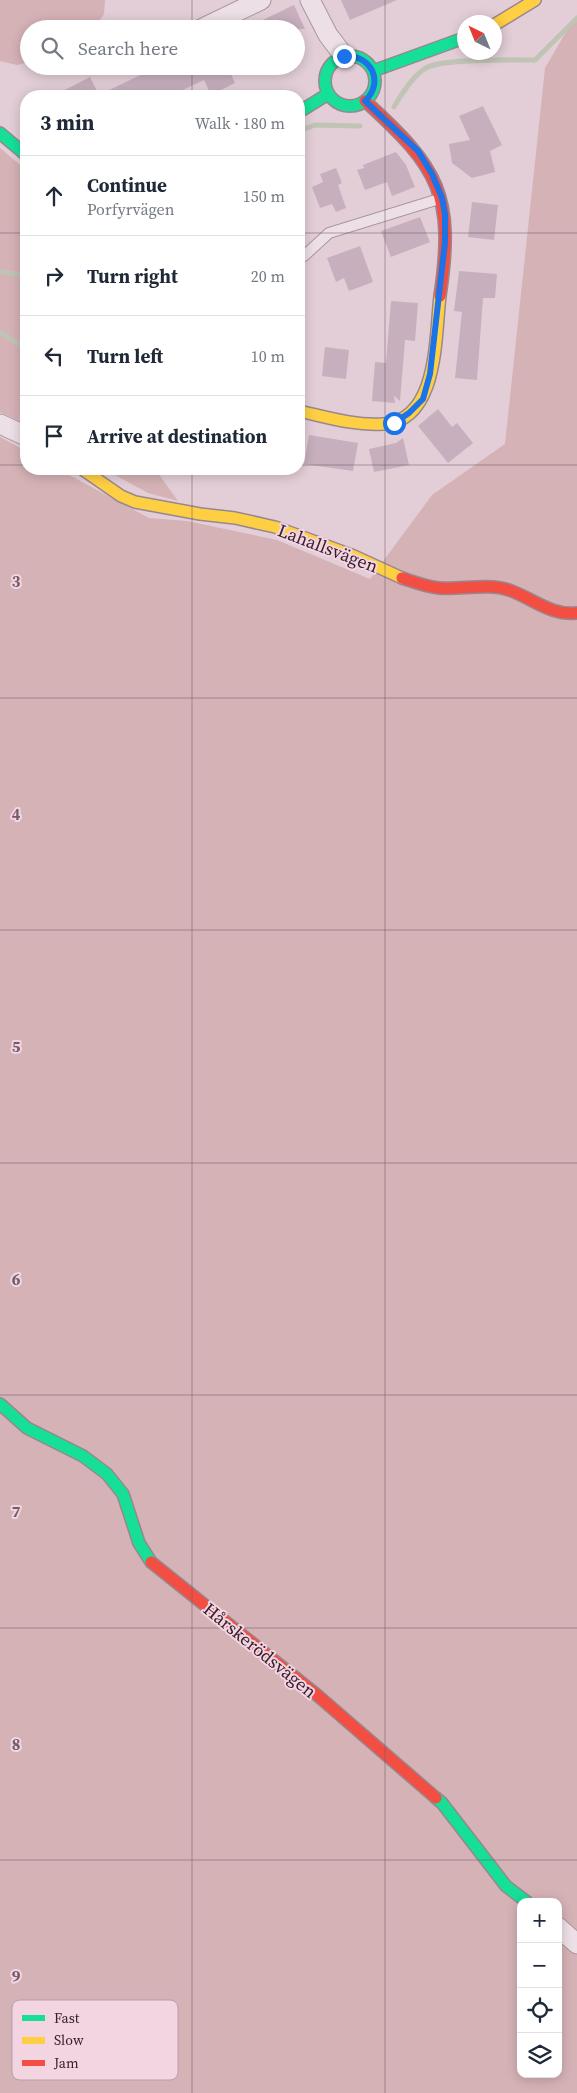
<!DOCTYPE html>
<html lang="en">
<head>
<meta charset="utf-8">
<style>
	:root { --surface:#fff; --page:#f2f2f3; --text:#1f2937; --muted:#747a83; --line:#e0e1e3 }
	body { margin:0; font-family:"Source Serif 4",serif; background:var(--page); color:var(--text) }
	.controls { position:absolute; right:15px; bottom:15px; display:grid; overflow:hidden; border-radius:10px; box-shadow:0 2px 12px #0003 }
	.controls button { width:45px; height:45px; display:grid; place-items:center; padding:0; border:0; border-bottom:1px solid var(--line); background:var(--surface); color:var(--text); font:25px sans-serif }
	.compass { position:absolute; left:457px; top:15px; width:45px; height:45px; border-radius:50%; background:var(--surface); box-shadow:0 2px 12px #0003; rotate:317deg }
	.stop { position:absolute; width:15px; height:15px; margin:-11px; border:4px solid #1a73e8; border-radius:50%; background:#fff }
	.stop.end { background:#1a73e8; border-color:#fff; box-shadow:0 1px 5px #0008 }
	.list { margin:0; padding:0; list-style:none }
	h2 { display:flex; justify-content:space-between; align-items:center; height:65px; margin:0; padding:0 20px; font-size:21px }
	h2 small { font-size:16px; font-weight:400; color:var(--muted) }
	.list li { display:grid; grid-template-columns:32px 1fr auto; gap:15px; align-items:center; box-sizing:border-box; height:80px; padding:0 20px; border-top:1px solid var(--line) }
	.list b { display:block; font-size:19px; white-space:nowrap }
	.list p { margin:0; font-size:16px; white-space:nowrap; color:var(--muted) }
	.list em { font-size:16px; font-style:normal; color:var(--muted) }
	.icon { flex:none; width:28px; height:28px; fill:none; stroke:currentColor; stroke-width:2; stroke-linecap:round; stroke-linejoin:round }
	.map { position:relative; flex:none; width:577px; height:2093px; overflow:hidden }
	.search { position:absolute; background:var(--surface); box-shadow:0 2px 12px #0003; left:20px; top:20px; width:285px; height:55px; display:flex; align-items:center; gap:12px; box-sizing:border-box; padding:0 18px; border-radius:28px; color:var(--muted); font-size:19px }
	.panel { position:absolute; background:var(--surface); box-shadow:0 2px 12px #0003; left:20px; top:90px; width:285px; height:385px; border-radius:20px }
	.map>svg:first-child { display:block }
	.green { fill:#d5b2b6; fill-rule:evenodd }
	.lines { fill:none; stroke-linecap:round; stroke-linejoin:round }
	.stream { stroke:#c0c4b5; stroke-width:5 }
	.building { fill:#c7afbd }
	.lane-casing { stroke:#a8979f; stroke-width:12 }
	.street-casing { stroke:#a8979f; stroke-width:21 }
	.fast-casing { stroke:#988790; stroke-width:14 }
	.slow-casing { stroke:#988790; stroke-width:14 }
	.jam-casing { stroke:#988790; stroke-width:14 }
	.lane { stroke:#ecdfe5; stroke-width:10 }
	.street { stroke:#ecdfe5; stroke-width:19 }
	.fast { stroke:#16e098; stroke-width:11 }
	.slow { stroke:#ffcf43; stroke-width:11 }
	.jam { stroke:#f24e42; stroke-width:11 }
	.route { stroke:#1a73e8; stroke-width:6 }
	.grid { fill:none; stroke:#735d69; stroke-width:1; stroke-opacity:0.55 }
	.labels { text-anchor:middle; dominant-baseline:central; stroke-width:4; stroke-linejoin:round; paint-order:stroke }
	.street-label { font-size:18px; fill:#37202e; stroke:#f3d5e1 }
	.key { fill:#f3d5e1; stroke:#bb9fab; stroke-width:1 }
	.key-label { font-size:14px; fill:#37202e }
	.grid-label { font-size:16px; text-anchor:middle; font-weight:bold; fill:#735d69; stroke:#f3d5e1; stroke-width:4; stroke-linejoin:round; paint-order:stroke }
</style>
</head>
<body>
<div class="map">
<svg width="577" height="2093" viewBox="0 0 577 2093">
	<rect width="100%" height="100%" fill="#e3ced7"/>
	<!-- green -->
	<path class="green" d="M0 0H105L104 14 94 29H29V62L17 65 0 61Z
		M577 17V2093H0V437L26 451V469H58L149 518 187 521 277 540 370 579 432 495 505 444 545 68 570 25ZM521 1902H558V2074H521Z
		M0 148 26 170V424L0 412Z
		M104 469H155L178 501 148 493Z"/>
	<g class="lines">
		<!-- stream -->
		<path class="stream" d="M394 107C401 95 413 75 426 68 443 58 513 60 535 60L577 18
			M299 131 315 125 360 126
			M2 272 20 275 26 272
			M0 332 15 342 26 345"/>
	</g>
	<!-- building -->
	<path class="building" d="M341 0H397L350 20Z
		M294 5 305 29H244Z
		M159 66H232L228 68 235 83 211 95 204 80 170 96H53L90 77 99 95Z
		M483 106 502 145 490 151 495 172 472 178 452 163 449 144 470 140 459 116Z
		M396 152 406 165 415 187 392 196 387 182 365 190 357 170 364 168 363 165Z
		M336 168 342 183 338 185 346 208 336 212 332 204 320 208 312 187 323 182 320 174Z
		M472 202 498 205 494 240 468 237Z
		M420 217 430 242 391 257 381 231Z
		M360 246 373 282 349 291 344 278 336 282 327 258Z
		M459 271 497 274 495 298H483L477 380 455 378 462 312 454 311Z
		M391 301 418 303 415 341 405 340 400 401 394 396 395 403 372 401 375 362 386 363Z
		M325 347 349 350 346 379 322 376Z
		M438 409 452 427 457 423 473 443 448 463 418 426Z
		M309 435 358 443 353 471 304 464Z
		M403 438 409 465 374 472 369 449 396 443Z"/>
	<g class="lines">
		<defs>
			<path id="lane" d="M304 256 329 233 439 199"/>
			<path id="street" d="M310 0 328 35 344 56
				M201 29 261 0
				M0 424 26 436
				M558 1927 577 1944"/>
			<path id="fast" d="M325 81a25 25 0 1 1 50 0a25 25 0 1 1-50 0Z
				M373 71 464 38
				M299 112 328 94
				M0 133 26 155
				M0 1404 27 1428 83 1456 107 1474 123 1494 139 1543 151 1562
				M436 1798 442 1803 506 1886 527 1902"/>
			<path id="slow" d="M494 25 535 0
				M299 411C326 417 355 426 383 424 439 421 435 336 440 296
				M82 469 121 496 135 502 200 514 235 518 275 527 354 556 402 578"/>
			<path id="jam" d="M365 101C439 168 455 195 440 296
				M402 578C414 582 427 587 439 588 461 590 487 583 509 590 532 598 551 616 577 613
				M151 1562 317 1695 436 1798"/>
		</defs>
		<!-- lane casing -->
		<use href="#lane" class="lane-casing"/>
		<!-- street casing -->
		<use href="#street" class="street-casing"/>
		<!-- fast casing -->
		<use href="#fast" class="fast-casing"/>
		<!-- slow casing -->
		<use href="#slow" class="slow-casing"/>
		<!-- jam casing -->
		<use href="#jam" class="jam-casing"/>
		<!-- lane -->
		<use href="#lane" class="lane"/>
		<!-- street -->
		<use href="#street" class="street"/>
		<!-- fast -->
		<use href="#fast" class="fast"/>
		<!-- slow -->
		<use href="#slow" class="slow"/>
		<!-- jam -->
		<use href="#jam" class="jam"/>
	</g>
	<g class="lines">
		<!-- route -->
		<path class="route" d="M344 56C371 54 385 82 365 101L418 151 432 174 442 198 445 214V242L430 374 423 399 409 413 394 423"/>
	</g>
	<!-- grid -->
	<path class="grid" d="M192 0V29M385 0V2093M192 66V96M0 233H26M299 233H577M0 465H26M299 465H577M192 469V2093M0 698H577M0 930H577M0 1163H577M0 1395H577M0 1628H577M0 1860H577"/>
	<g class="labels">
		<!-- street labels -->
		<g class="street-label">
			<text transform="translate(328 548) rotate(21)">Lahallsvägen</text>
			<text transform="translate(260 1650) rotate(39)">Hårskerödsvägen</text>
		</g>
	</g>
	<!-- legend -->
	<rect x="12" y="2000" width="166" height="80" rx="8" class="key"/>
	<rect x="22" y="2015" width="23" height="6" fill="#16e098"/>
	<rect x="22" y="2037" width="23" height="7" fill="#ffcf43"/>
	<rect x="22" y="2060" width="23" height="6" fill="#f24e42"/>
	<g class="key-label">
		<text x="54" y="2023">Fast</text>
		<text x="54" y="2045">Slow</text>
		<text x="54" y="2068">Jam</text>
	</g>
	<g class="grid-label">
		<text x="16" y="587">3</text>
		<text x="16" y="820">4</text>
		<text x="16" y="1052">5</text>
		<text x="16" y="1285">6</text>
		<text x="16" y="1517">7</text>
		<text x="16" y="1750">8</text>
		<text x="16" y="1982">9</text>
	</g>
</svg>
<div class="controls">
<button>+</button>
<button>−</button>
<button><svg class="icon" aria-label="locate" viewBox="0 0 24 24"><circle cx="12" cy="12" r="6"/><path d="M12 2v4M12 18v4M2 12h4M18 12h4"/></svg></button>
<button><svg class="icon" aria-label="layers" viewBox="0 0 24 24"><path d="M12 4l9 5-9 5-9-5zM3 14l9 5 9-5"/></svg></button>
</div>
<svg class="compass" viewBox="-18 -18 36 36"><path d="M0-13l5 13h-10z" fill="#e53935"/><path d="M0 13l5-13h-10z" fill="#747a83"/></svg>
<div class="stop" style="left:394px;top:423px"></div>
<div class="stop end" style="left:344px;top:56px"></div>
<div class="search"><svg class="icon" aria-label="search" viewBox="0 0 24 24"><circle cx="10" cy="10" r="6"/><path d="M15 15l6 6"/></svg>Search here</div>
<section class="panel">
<h2>3 min<small>Walk · 180 m</small></h2>
<ul class="list">
<li><svg class="icon" aria-label="ahead" viewBox="0 0 24 24"><path d="M12 20V5M6 11l6-6 6 6"/></svg><div><b>Continue</b><p>Porfyrvägen</p></div><em>150 m</em></li>
<li><svg class="icon" aria-label="right" viewBox="0 0 24 24"><path d="M7 20v-9h11M14 6l5 5-5 5"/></svg><div><b>Turn right</b></div><em>20 m</em></li>
<li><svg class="icon" aria-label="left" viewBox="0 0 24 24"><path d="M17 20v-9H6M10 6l-5 5 5 5"/></svg><div><b>Turn left</b></div><em>10 m</em></li>
<li><svg class="icon" aria-label="arrive" viewBox="0 0 24 24"><path d="M6 21V4h12l-3 4 3 4H6"/></svg><div><b>Arrive at destination</b></div></li>
</ul>
</section>
</div>
</body>
</html>
